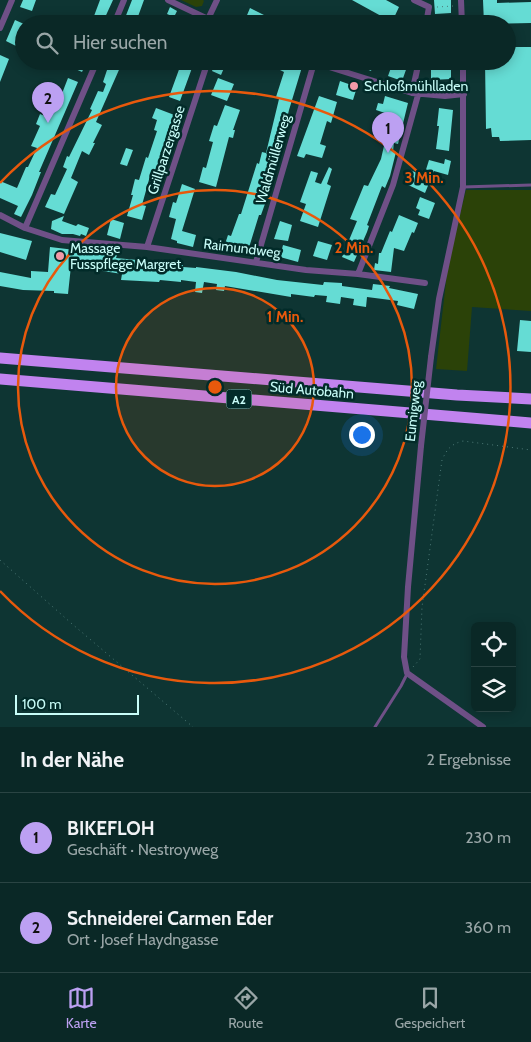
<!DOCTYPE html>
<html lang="de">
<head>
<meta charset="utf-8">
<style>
	:root { --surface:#0a2826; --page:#183432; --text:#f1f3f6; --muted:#99a6a7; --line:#2a4443; --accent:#bca0f2 }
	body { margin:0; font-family:Cabin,sans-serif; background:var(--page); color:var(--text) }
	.controls { position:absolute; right:15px; bottom:15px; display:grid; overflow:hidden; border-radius:8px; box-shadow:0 2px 12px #0003 }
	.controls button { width:45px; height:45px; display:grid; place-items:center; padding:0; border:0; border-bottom:1px solid var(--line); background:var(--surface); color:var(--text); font:25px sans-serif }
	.scale { position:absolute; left:15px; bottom:12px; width:124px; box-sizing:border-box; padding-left:5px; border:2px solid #c8fdf8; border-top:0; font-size:14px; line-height:18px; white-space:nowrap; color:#c8fdf8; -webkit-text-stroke:4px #022b29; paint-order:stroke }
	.you { position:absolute; left:361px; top:434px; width:18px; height:18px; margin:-12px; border:4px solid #fff; border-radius:50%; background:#1a73e8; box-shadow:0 0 0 8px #1a73e833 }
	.badge { display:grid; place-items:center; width:32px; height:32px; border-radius:50%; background:var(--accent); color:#111; font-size:16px; font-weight:700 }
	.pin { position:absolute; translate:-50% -41px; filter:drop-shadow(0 1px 2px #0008) }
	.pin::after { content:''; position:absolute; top:26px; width:18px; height:15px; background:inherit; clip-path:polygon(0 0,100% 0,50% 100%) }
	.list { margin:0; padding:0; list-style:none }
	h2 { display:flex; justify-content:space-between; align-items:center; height:65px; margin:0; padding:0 20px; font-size:21px }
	h2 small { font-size:16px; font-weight:400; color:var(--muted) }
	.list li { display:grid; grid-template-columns:32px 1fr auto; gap:15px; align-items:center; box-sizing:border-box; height:90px; padding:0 20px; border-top:1px solid var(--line) }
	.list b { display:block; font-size:19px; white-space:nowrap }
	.list p { margin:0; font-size:16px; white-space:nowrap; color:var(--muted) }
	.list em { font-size:16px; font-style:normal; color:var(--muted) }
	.icon { flex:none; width:28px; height:28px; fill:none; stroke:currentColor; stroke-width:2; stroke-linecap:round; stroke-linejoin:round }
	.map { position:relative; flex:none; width:531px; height:727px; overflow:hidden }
	.search { position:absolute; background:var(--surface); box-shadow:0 2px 12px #0003; left:15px; right:15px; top:15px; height:55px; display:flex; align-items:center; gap:12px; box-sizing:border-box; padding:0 18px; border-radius:28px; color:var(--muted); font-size:19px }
	.sheet { height:245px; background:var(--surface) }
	nav { display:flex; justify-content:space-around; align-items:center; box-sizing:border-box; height:70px; border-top:1px solid var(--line); background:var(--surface); font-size:14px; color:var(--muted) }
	nav a { display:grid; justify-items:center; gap:2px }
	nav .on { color:var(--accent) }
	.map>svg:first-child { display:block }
	.green { fill:#2b4208 }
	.building { fill:#65dcd4 }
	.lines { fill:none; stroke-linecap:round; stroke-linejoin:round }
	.path { stroke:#4d7976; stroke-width:1; stroke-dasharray:1 4; stroke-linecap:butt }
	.lane { stroke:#6f5087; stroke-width:3 }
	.street { stroke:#6f5087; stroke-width:6 }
	.highway { stroke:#c183ef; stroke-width:11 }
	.street-bridge { stroke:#6f5087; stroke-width:6 }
	.ring { fill:none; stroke:#e8590c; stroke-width:2.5 }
	.poi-dot { fill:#f39aa8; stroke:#022b29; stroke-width:2 }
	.labels { text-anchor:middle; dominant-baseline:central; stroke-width:5; stroke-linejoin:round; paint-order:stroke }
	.shield { fill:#022b29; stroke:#8dbeba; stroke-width:1 }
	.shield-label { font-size:12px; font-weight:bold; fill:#c8fdf8 }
	.poi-label { font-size:14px; fill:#c8fdf8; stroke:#022b29; text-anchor:start }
	.street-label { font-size:14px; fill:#c8fdf8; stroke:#022b29 }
	.centre { fill:#e8590c; stroke:#022b29; stroke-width:2.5 }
	.ring-label { font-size:15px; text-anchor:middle; font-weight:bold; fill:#e8590c; stroke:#022b29; stroke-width:5; stroke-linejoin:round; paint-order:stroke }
</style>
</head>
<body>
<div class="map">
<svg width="531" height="727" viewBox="0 0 531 727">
	<rect width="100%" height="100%" fill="#0e3533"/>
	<!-- green -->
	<path class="green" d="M181 0H203L204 1 202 6 196 7Z
		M466 190H531V311L472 307 467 371 436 369 448 264Z"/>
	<!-- building -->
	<path class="building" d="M23 0H36L32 11 20 7Z
		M100 0H113L102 24H91Z
		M132 0H144L136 22 125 18Z
		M352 0H386L399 7 392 22Z
		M434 0H451V13L435 14Z
		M483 0H497V3L531 2V23L484 24Z
		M170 7 177 11 174 17 167 14Z
		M250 8 266 16 281 24H254L245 20Z
		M15 20 24 24 16 46 6 41Z
		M507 47H531V140L500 141 499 137H492L491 128 486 129 485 61H507Z
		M0 55 9 59 0 82Z
		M74 61H87L82 72 71 67Z
		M110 61 122 63 96 122 102 125 93 143H95L89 155 82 151 71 178 78 182 64 214 45 207 51 194 55 195 67 169 63 167 67 156 69 157 92 110 90 109 98 91 103 92 106 84 103 82Z
		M216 61H227L221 75 212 71Z
		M282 61H289L302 67 289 110 277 160 274 168 271 167 261 199 266 201 261 215H259L247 254 224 247 228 235 231 236 239 214H241L257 163 259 164 262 152 266 153 279 99 276 97 284 72 278 69Z
		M347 61H374L371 71Z
		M431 61H451V79L431 80Z
		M393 62 407 67 402 81 388 76Z
		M181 64 192 68 180 101 169 97Z
		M68 78 78 82 39 172H41L32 195 21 217 14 214 18 206 0 198V181L17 188 26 167H28L37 148 31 146 40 126 36 124 40 114 50 118 54 108 56 109Z
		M218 78 234 84 227 101 211 95Z
		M340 81 357 87 353 100 336 95Z
		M319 96 337 102 331 123 327 121 320 144 326 146 322 158 306 154 304 158 297 156Z
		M385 96 408 103 398 144 394 143 393 151 396 152 390 176 385 188 382 186 367 225 369 226 367 232 354 262 342 257 357 221 350 219 364 185 368 186 381 159 391 115 376 110 378 103 383 104Z
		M225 105 240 110 233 130H235L233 138 229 137 216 187 199 182 203 167 206 168 213 142 209 141 214 125 217 126Z
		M156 108 177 116 160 161 161 162 156 178 150 176 142 205 146 206 142 220 127 216 133 195H131L135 179 139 180 146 157 148 158 157 131 154 130 157 120 152 118Z
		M439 108 453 110 449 151 436 149 439 126H437Z
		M126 148 133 150 127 166 120 164Z
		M445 159 451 161 448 175 434 171 425 193 404 183 410 170 424 176 429 160 444 164Z
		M329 167 332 169 327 184 331 186 318 227 300 221 306 204 300 202 311 171 318 173 315 182 321 184Z
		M182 184 195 189 182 231 196 235 193 247 177 243V241L171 239 176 219 169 217 173 202 176 203Z
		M420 197 435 203 429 219 418 215 420 210 416 208Z
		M399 215 418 223 414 233 412 232 404 251 394 248 391 272 374 270 375 263 378 264 379 253H381L390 231 392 232Z
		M64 216 62 221 76 226 78 224 89 228 86 236 81 234 80 236 73 234H62L51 229 52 221Z
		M111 219 124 223 120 239 107 235Z
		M280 221 292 225 288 241 274 239Z
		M0 233 32 241 26 260 0 252Z
		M318 241 332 245 327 260 313 256Z
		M283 245 301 250 298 262 280 257Z
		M50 247 117 255 116 258 148 261 149 260 161 261 183 264V267L196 268V267L236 272 277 280 323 285 324 282 342 283V286L372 290 373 284 390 286 389 288 418 294 414 309 397 305 398 301 367 297 366 307 353 305 354 299 341 297 340 304 326 302 327 296 315 295 314 297 291 294V297L225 286 224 291 216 290 217 284 204 282 202 293 195 292 196 282 181 280V282L160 280 159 282 121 280 122 274 71 266 68 294 54 293V291L23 290 0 286V272L31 278V271L48 272Z
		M520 320 531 321V352L517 351Z"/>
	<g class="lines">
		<!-- path -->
		<path class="path" d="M437 7 453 6
			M0 560 71 623 193 727
			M413 667 420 659 422 607 442 460C447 449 451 444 463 441L531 450"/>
		<!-- lane -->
		<path class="lane" d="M463 187 531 185
			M375 727 401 686 407 674"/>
		<!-- street -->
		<path class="street" d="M168 0 208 19 222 21 228 24
			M414 0 429 7 426 24
			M461 0 462 24
			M208 19 217 0
			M114 24 124 0
			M0 28 12 0
			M310 61 412 93 445 96 464 94
			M412 93 419 61
			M0 215 25 228 62 240 147 247 306 270 358 274 425 283
			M25 228 97 61
			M147 247 208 61
			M256 262 314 63
			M358 274 393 185 418 95
			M431 357 439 299 463 187V61
			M421 446 408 587 404 657 407 673 483 727"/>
		<!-- highway -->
		<path class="highway" d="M0 358 457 395 531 399
			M0 379 531 423"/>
		<!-- street-bridge -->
		<path class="street-bridge" d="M421 446 431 357"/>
	</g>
	<!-- distance rings -->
	<circle cx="215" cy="387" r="99" fill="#e8590c" fill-opacity=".12"/>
	<g class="ring">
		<circle cx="215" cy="387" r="99"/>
		<circle cx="215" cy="387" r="197"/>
		<path d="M0 183A296 296 0 1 1 0 591"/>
	</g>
	<!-- markers -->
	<g class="poi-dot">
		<circle cx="354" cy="86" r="5"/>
		<circle cx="60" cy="256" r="5"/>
	</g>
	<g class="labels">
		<!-- shield labels -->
		<rect class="shield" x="226.5" y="389.5" width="25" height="19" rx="4"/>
		<g class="shield-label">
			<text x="239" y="399">A2</text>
		</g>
		<!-- poi labels -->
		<g class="poi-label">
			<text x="364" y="86">Schloßmühlladen</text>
			<text x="70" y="248">Massage<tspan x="70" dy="16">Fusspflege Margret</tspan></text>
		</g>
		<!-- street labels -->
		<g class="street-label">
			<text transform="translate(166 150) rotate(-72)">Grillparzergasse</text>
			<text transform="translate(273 159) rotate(-74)">Waldmüllerweg</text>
			<text transform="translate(242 248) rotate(7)">Raimundweg</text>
			<text transform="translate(312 390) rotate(5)">Süd Autobahn</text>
			<text transform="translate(413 411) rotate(-84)">Eumigweg</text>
		</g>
	</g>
	<circle cx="215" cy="387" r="8" class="centre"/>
	<g class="ring-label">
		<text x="424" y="183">3 Min.</text>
		<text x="354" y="253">2 Min.</text>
		<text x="285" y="322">1 Min.</text>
	</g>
</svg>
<div class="controls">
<button><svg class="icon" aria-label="locate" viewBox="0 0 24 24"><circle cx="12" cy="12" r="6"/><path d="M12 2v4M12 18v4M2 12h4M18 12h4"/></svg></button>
<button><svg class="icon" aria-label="layers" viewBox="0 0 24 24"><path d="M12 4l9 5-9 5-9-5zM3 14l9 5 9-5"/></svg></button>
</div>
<div class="scale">100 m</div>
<div class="you"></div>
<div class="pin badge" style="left:388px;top:153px">1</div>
<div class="pin badge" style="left:48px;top:123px">2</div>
<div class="search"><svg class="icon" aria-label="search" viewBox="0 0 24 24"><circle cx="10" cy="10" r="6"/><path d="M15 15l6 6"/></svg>Hier suchen</div>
</div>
<section class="sheet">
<h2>In der Nähe<small>2 Ergebnisse</small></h2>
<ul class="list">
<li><span class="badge">1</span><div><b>BIKEFLOH</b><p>Geschäft · Nestroyweg</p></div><em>230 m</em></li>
<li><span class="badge">2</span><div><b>Schneiderei Carmen Eder</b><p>Ort · Josef Haydngasse</p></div><em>360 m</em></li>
</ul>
</section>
<nav>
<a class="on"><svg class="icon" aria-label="map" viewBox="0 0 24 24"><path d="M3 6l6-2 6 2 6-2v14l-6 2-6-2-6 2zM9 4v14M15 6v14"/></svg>Karte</a>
<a><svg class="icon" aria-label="directions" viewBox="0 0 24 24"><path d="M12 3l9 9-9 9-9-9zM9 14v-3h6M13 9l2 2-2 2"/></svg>Route</a>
<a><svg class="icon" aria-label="saved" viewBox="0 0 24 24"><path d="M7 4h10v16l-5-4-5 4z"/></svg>Gespeichert</a>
</nav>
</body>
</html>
